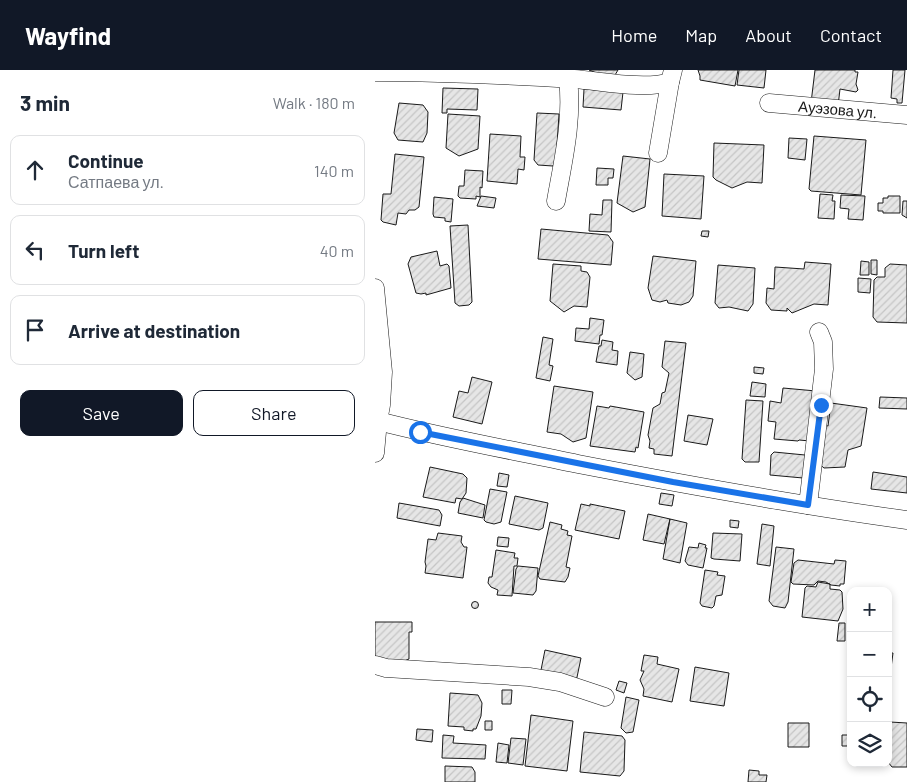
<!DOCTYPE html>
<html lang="en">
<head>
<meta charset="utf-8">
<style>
	:root { --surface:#fff; --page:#f6f6f7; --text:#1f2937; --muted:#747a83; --line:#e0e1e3; --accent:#111827 }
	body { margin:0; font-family:Barlow,sans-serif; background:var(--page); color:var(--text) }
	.controls { position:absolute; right:15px; bottom:15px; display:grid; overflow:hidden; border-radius:10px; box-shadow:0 2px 8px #0003 }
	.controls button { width:45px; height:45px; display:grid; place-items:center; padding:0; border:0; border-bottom:1px solid var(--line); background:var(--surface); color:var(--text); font:25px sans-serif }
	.stop { position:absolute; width:15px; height:15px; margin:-11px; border:4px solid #1a73e8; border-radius:50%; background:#fff }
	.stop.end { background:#1a73e8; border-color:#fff; box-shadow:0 1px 5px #0008 }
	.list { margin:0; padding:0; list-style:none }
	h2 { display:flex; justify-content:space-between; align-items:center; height:65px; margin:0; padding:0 20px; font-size:21px }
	h2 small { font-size:16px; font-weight:400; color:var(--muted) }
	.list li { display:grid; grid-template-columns:32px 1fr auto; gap:15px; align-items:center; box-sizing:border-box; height:70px; margin:0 10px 10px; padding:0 10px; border:1px solid var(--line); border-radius:10px }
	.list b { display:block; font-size:19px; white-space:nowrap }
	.list p { margin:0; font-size:16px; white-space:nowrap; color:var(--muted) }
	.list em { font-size:16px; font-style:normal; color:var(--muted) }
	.actions { display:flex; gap:10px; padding:15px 20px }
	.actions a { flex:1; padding:11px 0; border:1px solid var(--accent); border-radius:10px; text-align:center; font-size:18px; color:var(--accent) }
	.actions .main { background:var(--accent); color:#fff }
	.icon { flex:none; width:28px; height:28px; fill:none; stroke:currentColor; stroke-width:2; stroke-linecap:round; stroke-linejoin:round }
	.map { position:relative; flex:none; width:532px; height:712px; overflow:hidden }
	header { display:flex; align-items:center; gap:30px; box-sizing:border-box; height:70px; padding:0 25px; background:var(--accent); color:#fff }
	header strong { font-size:24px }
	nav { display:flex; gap:28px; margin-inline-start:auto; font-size:18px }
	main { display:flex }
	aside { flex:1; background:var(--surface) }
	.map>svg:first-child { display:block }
	.building { fill:url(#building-hatch); stroke:#1a1a1a }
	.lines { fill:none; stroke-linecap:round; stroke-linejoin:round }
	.minor-casing { stroke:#1a1a1a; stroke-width:19 }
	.minor { stroke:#fff; stroke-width:18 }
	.route { stroke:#1a73e8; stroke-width:6 }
	.labels { text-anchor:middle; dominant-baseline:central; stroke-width:4; stroke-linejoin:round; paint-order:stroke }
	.street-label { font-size:15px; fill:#1a1a1a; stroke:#fff }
</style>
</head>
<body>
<header>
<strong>Wayfind</strong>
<nav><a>Home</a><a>Map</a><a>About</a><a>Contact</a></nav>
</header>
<main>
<aside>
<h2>3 min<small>Walk · 180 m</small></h2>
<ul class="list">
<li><svg class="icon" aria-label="ahead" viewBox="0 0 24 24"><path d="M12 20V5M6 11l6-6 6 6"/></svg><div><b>Continue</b><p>Сатпаева ул.</p></div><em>140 m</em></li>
<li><svg class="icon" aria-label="left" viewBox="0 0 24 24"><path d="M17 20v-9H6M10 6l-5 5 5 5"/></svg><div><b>Turn left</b></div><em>40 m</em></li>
<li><svg class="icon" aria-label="arrive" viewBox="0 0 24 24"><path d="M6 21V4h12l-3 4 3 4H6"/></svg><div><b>Arrive at destination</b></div></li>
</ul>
<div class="actions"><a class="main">Save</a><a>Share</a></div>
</aside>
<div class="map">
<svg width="532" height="712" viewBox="0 0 532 712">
	<defs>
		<pattern id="building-hatch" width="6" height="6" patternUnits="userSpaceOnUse" patternTransform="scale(1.25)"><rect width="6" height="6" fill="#e6e6e6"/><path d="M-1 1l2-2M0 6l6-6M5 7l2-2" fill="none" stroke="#c5c5c5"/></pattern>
	</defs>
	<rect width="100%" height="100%" fill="#fff"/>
	<!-- building -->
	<path class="building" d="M214 0H243L240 5H226Z
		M323 0H363L360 16 325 10V6Z
		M364 0H391L389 18 362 15Z
		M440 0H480V2H483L481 14 483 20 481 22 465 19 463 36 436 33Z
		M518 0H530L527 33H522V29L516 28Z
		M68 18 103 19 102 40 72 39V43H67Z
		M209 19 248 22 246 40 208 37Z
		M24 33 48 35 53 42 52 63 48 72 23 70 19 63Z
		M162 43 184 44 181 90 178 96 163 95 159 90Z
		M73 44 105 46 103 79 84 86 71 78Z
		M115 64 146 66 145 87H150L149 100 143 99 142 114 112 111Z
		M439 66 491 70 486 125 436 121 434 119Z
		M414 68 432 69 430 90 413 88Z
		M339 73 389 75 387 113 372 112 357 118 341 110 338 107Z
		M20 84 49 87 44 137 40 140H34L31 144 23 143 21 155 8 152 6 150 8 124H16Z
		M248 86 275 89 270 137 258 142 242 133Z
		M222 98 239 99 238 108H233V115H221Z
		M90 100 108 101 107 118 105 117V127L101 126V129L85 128 83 126 84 116H89Z
		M289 104 329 106 326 149 287 146Z
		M445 124 458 125 457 131H460L459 149 443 148Z
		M466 125 490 126 488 150 473 149 474 139 465 138Z
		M106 126 121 128 119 138 102 136Z
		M513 126H525V143H508V141H503V133H508V128H513Z
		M59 127 78 129 76 152 70 151V148L59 147 58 144Z
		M228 130H237L236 162 214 161 215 144 227 145Z
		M528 131H532V148L527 145Z
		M93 155 97 232 94 235 84 236 80 233 75 156Z
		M166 159 233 165 238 172 236 195 163 189Z
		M327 161H334L333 167 326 166Z
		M62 181 65 196 72 194 74 196 76 218 51 225V223L46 224 41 223 33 194 36 187Z
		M278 186 321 191 318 226 314 232 306 235 293 233 292 230 285 232 277 230 273 218Z
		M496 190H502V205L496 204Z
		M486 191 494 192V205H485Z
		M430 192 456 194 453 235 439 234 417 243 412 238V241L396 240 391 233 392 218 399 219 400 197 429 199Z
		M178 194 206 196V201L212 202 215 207 212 237 199 236 189 242 175 231Z
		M515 194 532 195V253L502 252 498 247 499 210 502 207H510V198Z
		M343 195 380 198 378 234 373 241 354 237 344 238 340 233Z
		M483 208 496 209 495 223 483 222Z
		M215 248 229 250 227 265H225L224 274 200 271 201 258 214 259Z
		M168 267 178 269 174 295 178 296 175 311 161 308Z
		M227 270 238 272 237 280 243 281 242 295 221 292 224 276H226Z
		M290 271 311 273 297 386 279 384V379L274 378 275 371 273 365 278 338 285 334 287 323 290 322 294 303 287 297Z
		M255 282 269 284 267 307 260 310 252 303Z
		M379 297 389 298 388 304 379 303Z
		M97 307 117 312 107 354 78 347 84 321 93 323Z
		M377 312 391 314 390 327 375 326Z
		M179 316 218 322 211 368 198 372 186 364 172 362Z
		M408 318 441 321 435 371 424 370 423 371 399 369 401 352 393 351 395 331 406 333Z
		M505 327 532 328V339L504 338Z
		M371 330 388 331 384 392H370L367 389Z
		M456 333 492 338 486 376 473 380 470 397 449 398 442 392 447 355 453 356Z
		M222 336 234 338 235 336 269 342 263 378 261 377 260 382 215 376Z
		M313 345 338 349 332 375 309 371Z
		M399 382 430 385 428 408 395 405 396 385Z
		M55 397 88 404 92 408 91 423 87 429 81 428 80 433 48 427Z
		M498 402 532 407V423L496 419Z
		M124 403 134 405 132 417 122 416Z
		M115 419 132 422 126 452 119 454 111 452 109 450Z
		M286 423 299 425 297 436 284 434Z
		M140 426 173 433 168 458 164 460 134 454Z
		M88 428 110 435 108 448 83 443 85 432Z
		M24 433 64 440 67 445 65 456 22 448Z
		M206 434 215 436V434L250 441 244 469 200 460Z
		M273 444 295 449 289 474 268 470Z
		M295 449 312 453 305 493 288 489Z
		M355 450 364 451 363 458 355 457Z
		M175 452 187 455 186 459 193 461 192 465 197 466 191 497 195 498 193 507 190 512 165 509 163 506Z
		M387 454 399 456 395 496 382 494Z
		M63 463 87 466 86 472 89 477H92L88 508 50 503 51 496 50 492 53 469 61 470Z
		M338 463 367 464 365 491 339 489 336 488Z
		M123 467 134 468 133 477 122 476Z
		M324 473 331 475 330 478H332L328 498 313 495 310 491 314 477 323 478Z
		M401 477 419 479 413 532 410 538 398 536 394 531Z
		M121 480 140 483 139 488H143L142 496H139L137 526 122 525 123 520 116 517 113 513 114 507H117Z
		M423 490 459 494 460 490 471 491 469 514H465V516L456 515 451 512 443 511 439 515 418 514 416 512 419 493Z
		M143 496 163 498 161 521 158 525 138 523 141 499Z
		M330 500 343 502 342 505 350 506 347 525 341 526 339 536 337 538 327 536 325 533Z
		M443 512 455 514V519L465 520 467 522 468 539 463 551 427 547 430 518 432 516 441 517Z
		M96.5 535a3.5 3.5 0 1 1 7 0a3.5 3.5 0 1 1-7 0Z
		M0 552H37V562H34V589L17 596 0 588Z
		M464 553H470V571H462Z
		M170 580 206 588 201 612 165 605Z
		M513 583H518L514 613H513Z
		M269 585 283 587 282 594 304 599 297 632 268 626 269 619 265 610 269 601H266Z
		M320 597 354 603 349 636 315 631Z
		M244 611 252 613 249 623 241 620Z
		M127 620H137L136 634H127Z
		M75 623 103 625 107 633 106 646 101 659H98V661L89 660V657L73 656Z
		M251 627 264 630 258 662 251 663 246 658Z
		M156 645 198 651 192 701 150 696Z
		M110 651H117V660H110Z
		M515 652 532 653V697H517L513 692Z
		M413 653H434V677H413Z
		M475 654 476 676H467V665H475Z
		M42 659 58 660 57 672 41 670Z
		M209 662 247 666 250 670 249 701 245 706 205 702Z
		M68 665 79 666 78 673 111 675 110 689 67 688Z
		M136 668 151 669 148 695 133 693Z
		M123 673 134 675 132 693 121 692Z
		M70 696 97 697 100 702V712H70Z
		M374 700 384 701V705H392L391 712H373Z"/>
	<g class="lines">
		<defs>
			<g id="minor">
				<path d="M0 2C67 2 133 5 199 9 227 11 269 20 295 12"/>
				<path id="s1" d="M394 33 532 45"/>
				<path d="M283 83 295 12 298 0"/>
				<path d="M181 131C188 91 198 50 193 9"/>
				<path d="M0 218 8 302 6 335 3 351 0 383"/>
				<path d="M3 351C69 368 136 380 203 394 312 415 422 435 532 450"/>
				<path d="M433 435 449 299 448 272 444 262"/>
				<path d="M0 595 11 598 154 607 185 612 230 627"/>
			</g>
		</defs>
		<!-- minor casing -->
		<use href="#minor" class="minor-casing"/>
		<!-- minor -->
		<use href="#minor" class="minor"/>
	</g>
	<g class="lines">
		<!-- route -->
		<path class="route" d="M45 362 298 412 433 435 446 335"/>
	</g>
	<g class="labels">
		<!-- street labels -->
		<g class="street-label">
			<text stroke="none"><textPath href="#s1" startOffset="69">Ауэзова ул.</textPath></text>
		</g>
	</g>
</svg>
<div class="controls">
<button>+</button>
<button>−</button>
<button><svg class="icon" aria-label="locate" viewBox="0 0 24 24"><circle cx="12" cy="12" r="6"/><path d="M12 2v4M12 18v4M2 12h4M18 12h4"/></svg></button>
<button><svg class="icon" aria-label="layers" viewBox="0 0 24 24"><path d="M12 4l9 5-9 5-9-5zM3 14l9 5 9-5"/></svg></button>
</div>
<div class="stop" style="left:45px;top:362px"></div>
<div class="stop end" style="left:446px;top:335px"></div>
</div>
</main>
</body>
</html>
